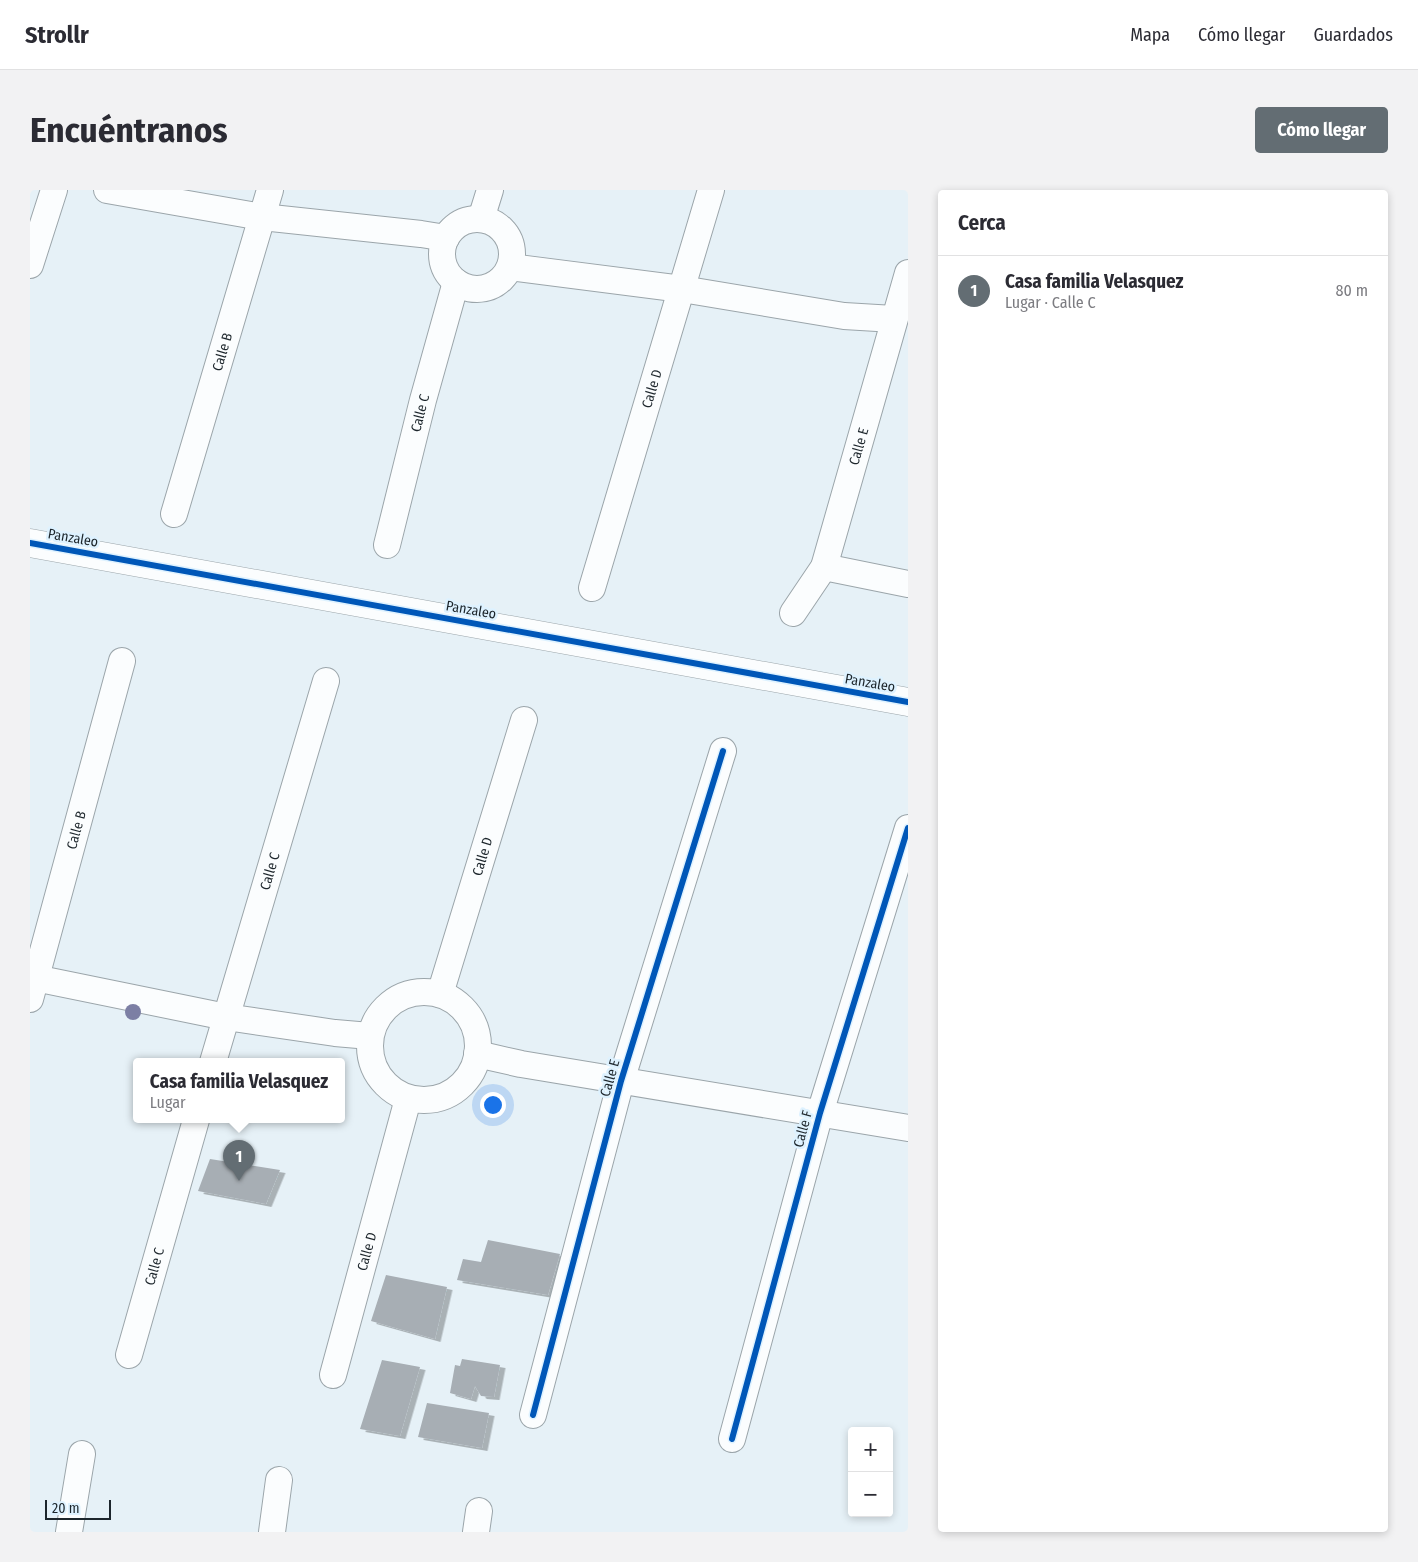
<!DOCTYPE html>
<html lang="es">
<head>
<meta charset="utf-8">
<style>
	:root { --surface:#fff; --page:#f2f2f3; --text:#2b2b33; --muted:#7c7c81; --line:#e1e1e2; --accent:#636d73 }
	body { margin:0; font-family:"Fira Sans Condensed",sans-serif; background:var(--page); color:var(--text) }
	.controls { position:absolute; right:15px; bottom:15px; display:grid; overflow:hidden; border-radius:5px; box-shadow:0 2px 8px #0003 }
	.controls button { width:45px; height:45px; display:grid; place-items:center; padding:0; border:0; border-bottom:1px solid var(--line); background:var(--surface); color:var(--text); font:25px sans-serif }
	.scale { position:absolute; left:15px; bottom:12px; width:66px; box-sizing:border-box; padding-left:5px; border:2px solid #1d262c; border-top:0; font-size:14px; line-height:18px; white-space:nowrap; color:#1d262c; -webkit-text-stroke:4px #def2ff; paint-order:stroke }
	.you { position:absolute; left:462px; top:914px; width:18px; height:18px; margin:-12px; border:4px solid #fff; border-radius:50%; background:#1a73e8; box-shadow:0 0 0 8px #1a73e833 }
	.badge { display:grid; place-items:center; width:32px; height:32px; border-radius:50%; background:var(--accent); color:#fff; font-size:16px; font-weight:700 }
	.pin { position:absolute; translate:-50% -41px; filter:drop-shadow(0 1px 2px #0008) }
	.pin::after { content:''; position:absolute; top:26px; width:18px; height:15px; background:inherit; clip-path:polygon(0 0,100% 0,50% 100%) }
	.popup { position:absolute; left:103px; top:868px; width:212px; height:65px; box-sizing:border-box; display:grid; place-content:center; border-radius:5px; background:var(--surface); filter:drop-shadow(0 1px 4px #0005); font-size:16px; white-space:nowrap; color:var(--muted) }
	.popup b { font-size:19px; color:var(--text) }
	.popup::after { content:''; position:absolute; left:50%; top:100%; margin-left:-10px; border:10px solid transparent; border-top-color:var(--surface) }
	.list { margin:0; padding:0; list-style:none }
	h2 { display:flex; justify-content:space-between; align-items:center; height:65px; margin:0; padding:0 20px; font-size:21px }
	h2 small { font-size:16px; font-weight:400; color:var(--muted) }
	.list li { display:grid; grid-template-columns:32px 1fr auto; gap:15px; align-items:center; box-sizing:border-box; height:70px; padding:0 20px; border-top:1px solid var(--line) }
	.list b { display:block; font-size:19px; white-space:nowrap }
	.list p { margin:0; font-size:16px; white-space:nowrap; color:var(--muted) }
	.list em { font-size:16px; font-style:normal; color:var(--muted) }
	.map { position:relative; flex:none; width:878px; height:1342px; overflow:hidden; border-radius:5px }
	header { display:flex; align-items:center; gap:30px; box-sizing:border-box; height:70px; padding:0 25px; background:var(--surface); border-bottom:1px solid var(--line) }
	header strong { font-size:24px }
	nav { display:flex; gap:28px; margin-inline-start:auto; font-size:18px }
	.intro { display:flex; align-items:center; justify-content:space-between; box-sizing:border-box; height:120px; padding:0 30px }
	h1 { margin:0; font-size:35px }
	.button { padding:12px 22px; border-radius:5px; background:var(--accent); color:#fff; font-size:18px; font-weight:700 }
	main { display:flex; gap:30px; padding:0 30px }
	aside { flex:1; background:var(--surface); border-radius:5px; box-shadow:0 2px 8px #0003 }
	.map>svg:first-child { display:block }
	.building { fill:#a7aeb4; filter:url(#shadow) }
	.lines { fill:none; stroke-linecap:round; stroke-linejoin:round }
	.street-casing { stroke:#9ba5aa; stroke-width:28 }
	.secondary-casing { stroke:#9ba5aa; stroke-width:29 }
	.street { stroke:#fbfdfe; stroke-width:26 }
	.secondary { stroke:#fbfdfe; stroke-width:28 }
	.cycleway-casing { stroke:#def2ff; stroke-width:9 }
	.cycleway { stroke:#0057b8; stroke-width:6 }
	.tree { fill:#7c7fa4 }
	.labels { text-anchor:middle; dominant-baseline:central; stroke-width:5; stroke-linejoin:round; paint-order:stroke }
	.street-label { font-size:14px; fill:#1d262c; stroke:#def2ff }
</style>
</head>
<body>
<header>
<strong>Strollr</strong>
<nav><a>Mapa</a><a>Cómo llegar</a><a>Guardados</a></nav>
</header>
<div class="intro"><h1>Encuéntranos</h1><a class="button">Cómo llegar</a></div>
<main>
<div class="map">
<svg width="878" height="1342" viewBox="0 0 878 1342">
	<defs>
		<filter id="shadow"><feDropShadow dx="5.5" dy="3" stdDeviation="0" flood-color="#0004"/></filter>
	</defs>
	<rect width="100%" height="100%" fill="#e6f1f7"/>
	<!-- building -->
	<path class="building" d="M180 969 250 980 236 1014 168 1001Z
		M458 1050 530 1064 518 1105 427 1090 433 1069 451 1072Z
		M356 1085 417 1097 405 1149 341 1131Z
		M432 1169 470 1175 464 1207 451 1206 445 1196 441 1209 420 1203 425 1175 430 1176Z
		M352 1170 390 1177 370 1246 330 1239Z
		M397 1213 459 1223 452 1258 388 1247Z"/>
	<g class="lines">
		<defs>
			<g id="street">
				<path d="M77 0 232 27 391 44 416 48"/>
				<path d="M451 29 460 0"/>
				<circle cx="447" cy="64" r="35"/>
				<path d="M0 75 24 0"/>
				<path d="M480 77 652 99 814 126 864 129"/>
				<path id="s1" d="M144 324 240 0"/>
				<path id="s2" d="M357 355 393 210 426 92"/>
				<path d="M794 377 878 394"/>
				<path id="s3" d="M562 398 681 0"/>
				<path id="s4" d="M763 423 794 377 878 83"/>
				<path d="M0 787 196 827 305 843 340 846"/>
				<circle cx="394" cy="856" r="54"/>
				<path id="s5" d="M410 804 494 530"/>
				<path id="s6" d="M0 809 92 471"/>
				<path d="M447 864 491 874 878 938"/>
				<path id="s7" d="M183 872 296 491"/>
				<path id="s8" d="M99 1165 166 930"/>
				<path id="s9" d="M303 1185 378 909"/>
				<path d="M503 1225 591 891 693 561"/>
				<path d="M702 1249 790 923 878 638"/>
				<path d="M39 1342 52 1264"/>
				<path d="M242 1342 249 1290"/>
				<path d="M446 1342 449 1321"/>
			</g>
			<path id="secondary" d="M0 353 878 512"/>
		</defs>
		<!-- street casing -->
		<use href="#street" class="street-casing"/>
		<!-- secondary casing -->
		<use href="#secondary" class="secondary-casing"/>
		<!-- street -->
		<use href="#street" class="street"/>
		<!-- secondary -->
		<use href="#secondary" class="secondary"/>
		<defs>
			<path id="cycleway" d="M0 353 878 512
				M503 1225 591 891 693 561
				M702 1249 790 923 878 638"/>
		</defs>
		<!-- cycleway casing -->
		<use href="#cycleway" class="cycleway-casing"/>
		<!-- cycleway -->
		<use href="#cycleway" class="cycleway"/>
	</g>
	<!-- trees -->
	<circle class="tree" cx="103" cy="822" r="8"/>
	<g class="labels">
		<!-- street labels -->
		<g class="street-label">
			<text stroke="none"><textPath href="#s1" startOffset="169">Calle B</textPath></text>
			<text stroke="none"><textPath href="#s3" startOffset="208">Calle D</textPath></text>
			<text stroke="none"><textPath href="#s2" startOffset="136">Calle C</textPath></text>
			<text stroke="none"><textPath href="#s4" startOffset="181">Calle E</textPath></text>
			<text transform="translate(43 348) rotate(10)">Panzaleo</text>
			<text transform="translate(441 420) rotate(10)">Panzaleo</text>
			<text transform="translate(840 493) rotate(10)">Panzaleo</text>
			<text stroke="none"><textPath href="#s6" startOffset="175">Calle B</textPath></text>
			<text stroke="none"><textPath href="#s5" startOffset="144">Calle D</textPath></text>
			<text stroke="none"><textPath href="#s7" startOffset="199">Calle C</textPath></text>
			<text transform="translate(580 888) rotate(-74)">Calle E</text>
			<text transform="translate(773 939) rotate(-75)">Calle F</text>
			<text stroke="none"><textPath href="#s9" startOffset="128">Calle D</textPath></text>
			<text stroke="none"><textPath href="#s8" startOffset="92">Calle C</textPath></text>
		</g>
	</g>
</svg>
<div class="controls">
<button>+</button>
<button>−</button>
</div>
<div class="scale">20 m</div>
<div class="you"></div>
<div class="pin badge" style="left:209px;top:991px">1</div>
<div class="popup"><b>Casa familia Velasquez</b>Lugar</div>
</div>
<aside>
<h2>Cerca<small></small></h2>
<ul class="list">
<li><span class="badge">1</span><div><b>Casa familia Velasquez</b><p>Lugar · Calle C</p></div><em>80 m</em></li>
</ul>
</aside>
</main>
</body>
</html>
